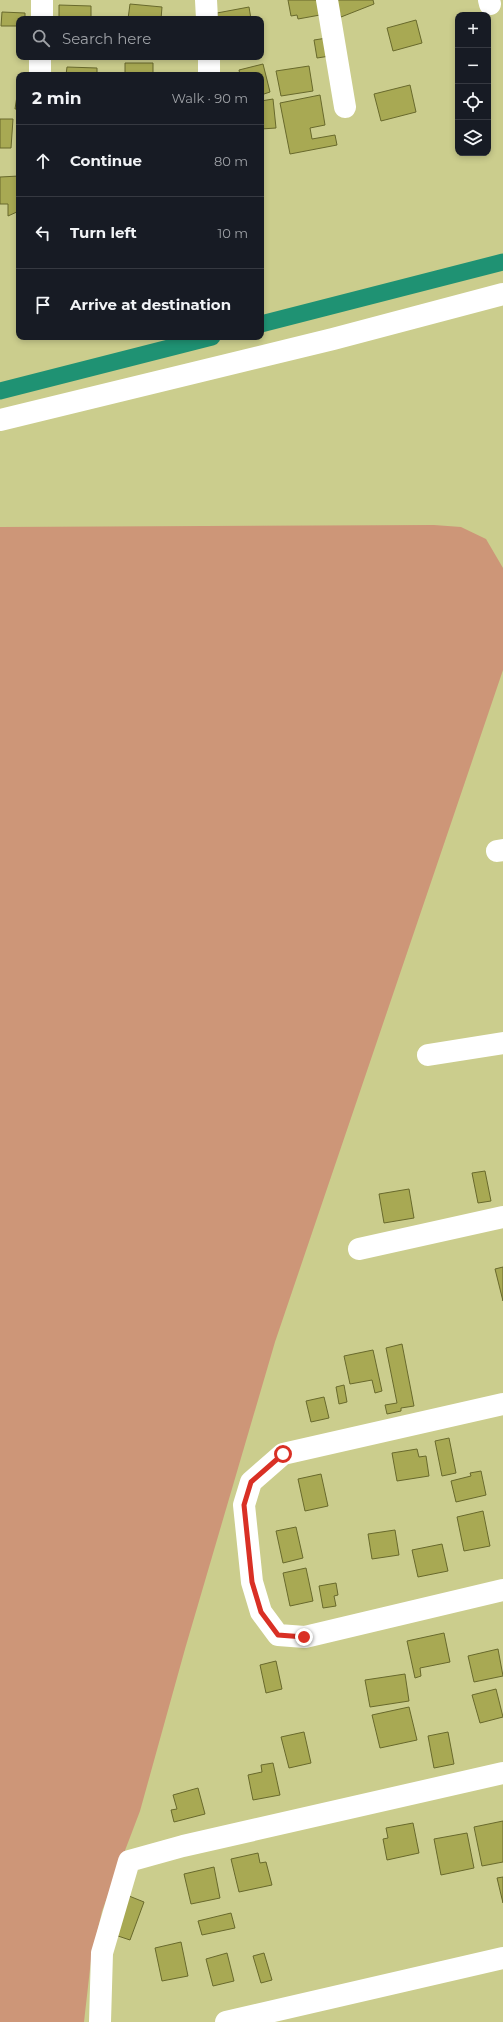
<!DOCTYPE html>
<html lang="en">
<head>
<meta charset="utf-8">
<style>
	:root { --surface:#171b24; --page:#242831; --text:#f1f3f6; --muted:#9ea1a6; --line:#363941 }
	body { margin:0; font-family:Montserrat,sans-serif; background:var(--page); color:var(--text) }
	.controls { position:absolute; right:12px; top:12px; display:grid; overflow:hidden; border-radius:8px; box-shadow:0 2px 6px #0003 }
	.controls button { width:36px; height:36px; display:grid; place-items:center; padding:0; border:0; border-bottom:1px solid var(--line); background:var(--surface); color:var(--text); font:20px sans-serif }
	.stop { position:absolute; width:12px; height:12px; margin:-9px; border:3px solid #d93025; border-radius:50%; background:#fff }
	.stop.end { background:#d93025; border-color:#fff; box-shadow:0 1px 4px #0008 }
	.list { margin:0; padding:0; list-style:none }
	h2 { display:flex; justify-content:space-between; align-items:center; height:52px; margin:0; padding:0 16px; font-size:17px }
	h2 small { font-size:13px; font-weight:400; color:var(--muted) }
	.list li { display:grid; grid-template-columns:26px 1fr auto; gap:12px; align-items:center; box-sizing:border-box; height:72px; padding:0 16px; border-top:1px solid var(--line) }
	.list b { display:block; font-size:15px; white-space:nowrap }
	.list em { font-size:13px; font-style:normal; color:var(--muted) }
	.icon { flex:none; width:22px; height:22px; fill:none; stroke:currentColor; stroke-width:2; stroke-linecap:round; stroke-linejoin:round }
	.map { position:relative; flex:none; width:503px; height:2022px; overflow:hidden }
	.search { position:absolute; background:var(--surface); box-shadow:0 2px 6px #0003; left:16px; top:16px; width:248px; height:44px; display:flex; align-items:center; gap:10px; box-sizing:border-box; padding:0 14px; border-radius:8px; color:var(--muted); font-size:15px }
	.panel { position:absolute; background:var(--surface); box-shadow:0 2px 6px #0003; left:16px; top:72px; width:248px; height:268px; border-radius:8px }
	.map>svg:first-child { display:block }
	.green { fill:#cd9678 }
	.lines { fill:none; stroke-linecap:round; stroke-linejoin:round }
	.canal { stroke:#1f9273; stroke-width:17 }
	.building { fill:#a8a953; stroke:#68692c }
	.minor { stroke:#fff; stroke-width:22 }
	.route { stroke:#d93025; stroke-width:5 }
</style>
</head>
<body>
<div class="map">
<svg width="503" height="2022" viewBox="0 0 503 2022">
	<rect width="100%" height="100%" fill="#cbcd8d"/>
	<!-- green -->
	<path class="green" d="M434 525 461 527 486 539 503 568V670L275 1342 185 1649 140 1811 102 1911 91 1960 84 2022H0V527Z"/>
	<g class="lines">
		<!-- canal -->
		<path class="canal" d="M261 324 503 262
			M0 391 212 337"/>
	</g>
	<!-- building -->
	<path class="building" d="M288 0H317L320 15 298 19 297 15 291 16Z
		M334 0H373L374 4 341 17Z
		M130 4 162 7 161 19H128Z
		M59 5 91 6V19H59Z
		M249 7 251 19H218L217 13Z
		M2 12 25 13V19H19V26H1Z
		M416 20 422 43 393 51 387 28Z
		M327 38 330 56 317 58 314 40Z
		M125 63H153V75H125Z
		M263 64 270 92 261 95V75H240L239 70Z
		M309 66 313 91 281 96 276 71Z
		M67 67 97 68V75H66Z
		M410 85 416 112 381 121 374 94Z
		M320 95 325 125 310 128 312 139 335 135 337 145 290 154 280 103Z
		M17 96H19V109H15Z
		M273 99 276 128 261 129V101Z
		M0 119H13L11 148H0Z
		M19 176V211L8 216V204H0V177Z
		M485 1171 491 1201 478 1203 472 1173Z
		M409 1189 414 1218 384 1223 379 1194Z
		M503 1267V1301L495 1269Z
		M402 1344 414 1406 401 1408V1411L387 1414 385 1405 397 1403 386 1348Z
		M373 1350 382 1391 375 1393 372 1380 350 1384 344 1356Z
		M344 1385 347 1402 339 1404 336 1387Z
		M324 1397 329 1418 311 1422 306 1401Z
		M449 1438 456 1473 442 1476 435 1441Z
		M417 1449 419 1457 426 1456 429 1476 397 1481 392 1453Z
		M481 1471 486 1495 456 1502 451 1481 471 1476 470 1473Z
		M321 1474 328 1506 305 1511 298 1479Z
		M483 1511 490 1546 464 1551 457 1517Z
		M296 1527 303 1558 283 1563 276 1531Z
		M395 1530 399 1555 372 1559 368 1534Z
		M442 1544 448 1571 418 1577 412 1550Z
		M306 1568 313 1601 290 1606 283 1573Z
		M336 1583 338 1595 334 1596 336 1606 323 1608 319 1586Z
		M444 1633 450 1662 420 1668 421 1676 415 1678 407 1641Z
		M498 1649 503 1676 474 1682 468 1656Z
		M276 1661 282 1689 266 1693 260 1665Z
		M405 1674 409 1701 370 1707 365 1680Z
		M496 1689 503 1717 480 1723 472 1695Z
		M409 1707 417 1740 380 1748 372 1715Z
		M304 1732 311 1763 289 1768 281 1737Z
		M448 1732 454 1764 434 1768 428 1736Z
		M273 1763 280 1795 253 1800 248 1775 262 1772 261 1765Z
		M198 1788 205 1814 174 1822 171 1810 177 1809 173 1795Z
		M503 1821V1862L482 1866 474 1827Z
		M413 1823 419 1853 387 1860 383 1839 388 1838 386 1828Z
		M467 1833 474 1868 441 1875 434 1839Z
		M258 1853 260 1863 266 1862 272 1885 239 1892 231 1859Z
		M214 1867 220 1898 191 1904 184 1874Z
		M503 1877V1903L497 1878Z
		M129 1896 144 1902 130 1940 115 1935Z
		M231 1913 235 1928 202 1935 198 1921Z
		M181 1942 188 1976 162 1981 155 1948Z
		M227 1953 234 1981 213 1986 206 1959Z
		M264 1953 272 1980 261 1983 253 1956Z"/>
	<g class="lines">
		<!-- minor -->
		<path class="minor" d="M206 0 207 19
			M327 0 345 107
			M489 0 490 4
			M42 19V0
			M40 75V57
			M209 75V57
			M0 420 333 339 503 294
			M497 851 503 850
			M428 1055 503 1043
			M359 1249 503 1217
			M503 1404 283 1454 251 1482 244 1505 252 1582 261 1612 278 1635 305 1637 503 1590
			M100 2022 102 1953 129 1861 183 1846 503 1773
			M226 2022 503 1958"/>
	</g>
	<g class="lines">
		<!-- route -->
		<path class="route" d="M283 1454 251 1482 244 1505 252 1582 261 1612 278 1635 304 1637"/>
	</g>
</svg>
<div class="controls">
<button>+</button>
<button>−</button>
<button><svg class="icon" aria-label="locate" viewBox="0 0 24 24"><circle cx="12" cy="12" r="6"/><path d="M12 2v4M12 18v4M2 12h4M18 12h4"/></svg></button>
<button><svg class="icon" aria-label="layers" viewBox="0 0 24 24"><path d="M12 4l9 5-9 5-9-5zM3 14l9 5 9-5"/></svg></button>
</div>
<div class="stop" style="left:283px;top:1454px"></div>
<div class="stop end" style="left:304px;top:1637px"></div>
<div class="search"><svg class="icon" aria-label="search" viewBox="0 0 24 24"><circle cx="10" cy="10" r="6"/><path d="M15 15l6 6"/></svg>Search here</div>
<section class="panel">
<h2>2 min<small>Walk · 90 m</small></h2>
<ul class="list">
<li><svg class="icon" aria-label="ahead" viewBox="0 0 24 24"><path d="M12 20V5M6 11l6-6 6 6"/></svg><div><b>Continue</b></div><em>80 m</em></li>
<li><svg class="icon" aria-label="left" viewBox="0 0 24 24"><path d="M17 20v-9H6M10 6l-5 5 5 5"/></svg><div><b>Turn left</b></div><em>10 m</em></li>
<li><svg class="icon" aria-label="arrive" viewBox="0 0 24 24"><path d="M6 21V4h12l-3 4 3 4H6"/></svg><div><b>Arrive at destination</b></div></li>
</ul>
</section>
</div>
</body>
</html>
